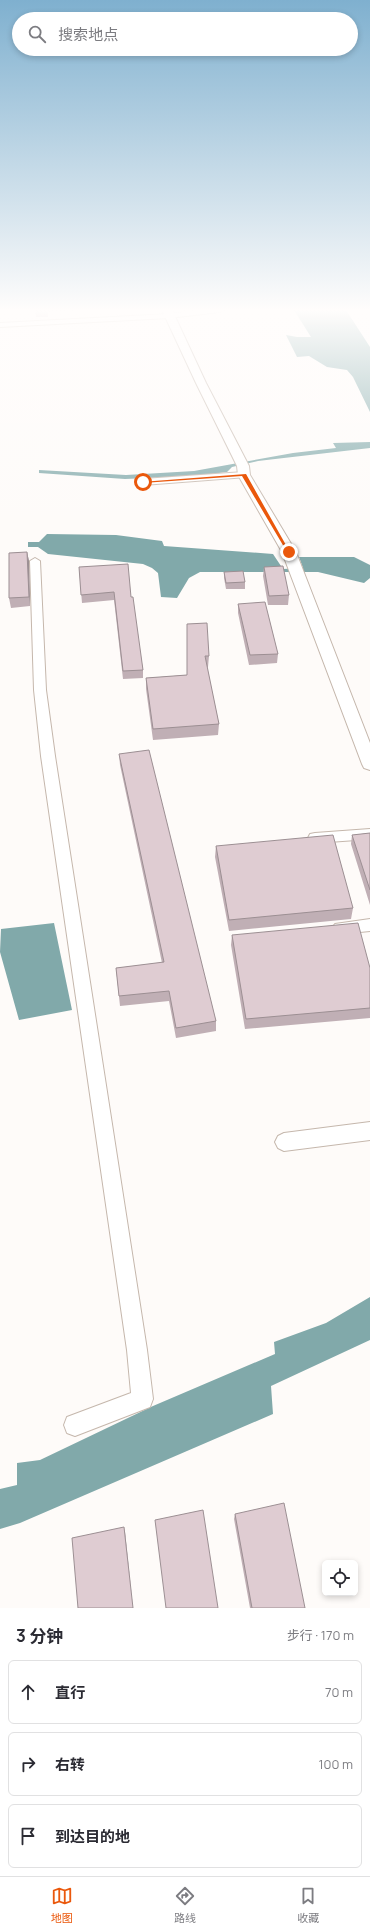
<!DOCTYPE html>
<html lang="zh">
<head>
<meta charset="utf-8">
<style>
	:root { --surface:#fff; --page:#f7f7f7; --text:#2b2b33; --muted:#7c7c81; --line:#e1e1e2; --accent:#ea580c }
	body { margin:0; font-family:Manrope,"Noto Sans SC",sans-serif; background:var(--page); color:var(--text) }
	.controls { position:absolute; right:12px; bottom:12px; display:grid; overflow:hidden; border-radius:6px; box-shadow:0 2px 6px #0003 }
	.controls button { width:36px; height:36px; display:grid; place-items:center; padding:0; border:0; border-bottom:1px solid var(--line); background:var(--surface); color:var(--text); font:20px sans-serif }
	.stop { position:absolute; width:12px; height:12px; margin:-9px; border:3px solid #ea580c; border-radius:50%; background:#fff }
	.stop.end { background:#ea580c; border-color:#fff; box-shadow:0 1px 4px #0008 }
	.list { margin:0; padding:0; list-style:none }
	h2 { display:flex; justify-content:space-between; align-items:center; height:52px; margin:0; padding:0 16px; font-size:17px }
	h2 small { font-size:13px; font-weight:400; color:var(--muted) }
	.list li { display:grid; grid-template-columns:26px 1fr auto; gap:12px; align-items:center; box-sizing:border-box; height:64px; margin:0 8px 8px; padding:0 8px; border:1px solid var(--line); border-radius:6px }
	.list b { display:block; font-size:15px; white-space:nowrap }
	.list em { font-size:13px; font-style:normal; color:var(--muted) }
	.icon { flex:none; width:22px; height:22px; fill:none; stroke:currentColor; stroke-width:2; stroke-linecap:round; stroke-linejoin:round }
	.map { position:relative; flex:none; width:370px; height:1608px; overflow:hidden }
	.search { position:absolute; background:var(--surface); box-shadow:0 2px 6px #0003; left:12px; right:12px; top:12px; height:44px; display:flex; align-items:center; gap:10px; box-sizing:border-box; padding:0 14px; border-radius:22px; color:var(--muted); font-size:15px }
	.sheet { height:268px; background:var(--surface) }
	nav { display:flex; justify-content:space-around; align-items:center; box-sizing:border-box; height:56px; border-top:1px solid var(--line); background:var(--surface); font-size:11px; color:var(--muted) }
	nav a { display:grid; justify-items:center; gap:2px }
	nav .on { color:var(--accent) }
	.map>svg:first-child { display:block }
	.water { fill:#81a9aa }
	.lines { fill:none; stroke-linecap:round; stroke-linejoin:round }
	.minor-casing { stroke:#c5b7ac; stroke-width:2 }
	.major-casing { stroke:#c5b7ac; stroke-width:2 }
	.minor { fill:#fff; fill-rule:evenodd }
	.major { fill:#fff; fill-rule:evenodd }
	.wall { fill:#c0afb5 }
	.shaded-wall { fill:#9c8f93 }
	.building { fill:#dfccd2; stroke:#9c8f93 }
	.route { fill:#ea580c }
</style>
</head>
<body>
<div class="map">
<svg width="370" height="1608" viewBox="0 0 370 1608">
	<rect width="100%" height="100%" fill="#fefbf9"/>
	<!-- water -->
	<path class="water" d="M294 310H346L370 347V412L353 377 347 370 327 367 309 356 297 357 286 335 297 337H311Z
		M370 442V448L258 461 232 467 227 472 196 476 125 479 39 473V470L126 475 194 471 293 453 336 448 333 443Z
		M47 534 116 535 162 541 164 546 273 554 283 569 303 568 299 557H354L370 565V578L364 583 318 572H200L189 578 177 598 161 597 158 573 152 568 143 564 48 554 38 547H28V542H39Z
		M54 923 72 1010 19 1020 0 952 1 929Z
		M370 1297V1340L271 1386 273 1414 20 1523 0 1529V1489L17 1485V1463L40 1460 153 1406 275 1354 274 1342 326 1323Z"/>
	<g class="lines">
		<defs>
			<path id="minor" d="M197 310H224L220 312 169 318 0 327V323L169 314Z
				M244 472 249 475 247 477 143 485 138 482 143 479Z
				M35 558 40 561 46 690 55 756 147 1350 153 1399 150 1407 75 1436 67 1433 64 1425 67 1417 131 1393 127 1350 41 756 34 690 30 561Z
				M370 829V839L315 843 310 842 308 838 310 834 315 833Z
				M370 919V931L340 934 335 932 332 928 335 924Z
				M370 1122V1140L284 1151 278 1148 275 1142 278 1136 284 1133Z"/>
			<path id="major" d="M162 310H172L206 383 249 466 250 475 296 552 370 743V770L364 768 362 764 282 552 238 475 237 466 196 383Z"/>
		</defs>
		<!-- minor casing -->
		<use href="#minor" class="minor-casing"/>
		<!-- major casing -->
		<use href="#major" class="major-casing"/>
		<!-- minor -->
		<use href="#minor" class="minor"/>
		<!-- major -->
		<use href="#major" class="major"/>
	</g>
	<!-- wall -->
	<path class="wall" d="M35 310H75L48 312V317H36Z
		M27 552 29 561 30 606 11 608 9 598Z
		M79 567 131 597 143 670V678L123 679 114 600 82 603Z
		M264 567 289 595 288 605H268L263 576Z
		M224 572 245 582V589H226L224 578Z
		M238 604 278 654 277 663 249 665 238 613Z
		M187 624 209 656 208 667H207L219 724 218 735 153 740 146 689V678L187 675Z
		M119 754 216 1021V1031L176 1038 169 1001 120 1006 116 968 162 963 120 765Z
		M370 833V905L351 844 352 835Z
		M216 846 353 908 351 919 229 931 215 857Z
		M232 935 370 968V1018L245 1029 231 945Z
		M235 1514 305 1608H250L234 1519Z"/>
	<!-- shaded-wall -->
	<path class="shaded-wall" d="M27 552 29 561 30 606 29 597Z
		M124 1527 125 1532 133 1608Z"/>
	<!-- building -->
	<path class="building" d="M27 552 29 597 9 598V553Z
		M128 564 131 597H133L143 670 123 671 114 592 81 595 79 567Z
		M283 566 289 595 269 596 264 567Z
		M243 571 245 582 226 583 224 572Z
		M265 602 278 654 250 655 238 604Z
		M207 623 209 656H205L219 724 153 729 146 678 187 675V624Z
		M149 750 216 1021 176 1028 169 991 119 996 116 968 164 962 119 754Z
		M370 833V890L352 835Z
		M333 835 353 908 229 920 216 846Z
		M358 923 370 968V1008L246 1019 232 935Z
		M284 1503 305 1608H252L235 1514Z
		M203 1510 218 1608H166L155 1520Z
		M124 1527 133 1608H78L72 1538Z"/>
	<!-- sky -->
	<linearGradient id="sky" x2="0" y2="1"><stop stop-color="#7fb0cf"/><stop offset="0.58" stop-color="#fffdfc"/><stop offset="1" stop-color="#fffdfc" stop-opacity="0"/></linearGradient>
	<rect width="370" height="535" fill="url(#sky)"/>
	<!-- route -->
	<path class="route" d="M246 474 291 554 287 552 242 476 143 483 141 482Z"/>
</svg>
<div class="controls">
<button><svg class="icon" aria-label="locate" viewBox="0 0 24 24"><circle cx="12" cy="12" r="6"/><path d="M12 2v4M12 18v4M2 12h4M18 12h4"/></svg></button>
</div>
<div class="stop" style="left:143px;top:482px"></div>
<div class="stop end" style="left:289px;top:552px"></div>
<div class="search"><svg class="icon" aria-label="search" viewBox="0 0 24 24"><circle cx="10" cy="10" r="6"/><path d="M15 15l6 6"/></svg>搜索地点</div>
</div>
<section class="sheet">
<h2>3 分钟<small>步行 · 170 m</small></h2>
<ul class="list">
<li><svg class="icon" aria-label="ahead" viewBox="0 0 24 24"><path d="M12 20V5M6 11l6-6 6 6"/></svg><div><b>直行</b></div><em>70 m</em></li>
<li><svg class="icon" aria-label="right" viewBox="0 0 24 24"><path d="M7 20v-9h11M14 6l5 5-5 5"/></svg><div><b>右转</b></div><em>100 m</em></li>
<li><svg class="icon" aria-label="arrive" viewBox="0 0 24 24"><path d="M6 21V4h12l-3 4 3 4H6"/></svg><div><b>到达目的地</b></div></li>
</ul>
</section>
<nav>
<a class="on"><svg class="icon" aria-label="map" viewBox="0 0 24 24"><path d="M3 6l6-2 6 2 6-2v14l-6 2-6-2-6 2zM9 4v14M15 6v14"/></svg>地图</a>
<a><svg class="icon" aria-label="directions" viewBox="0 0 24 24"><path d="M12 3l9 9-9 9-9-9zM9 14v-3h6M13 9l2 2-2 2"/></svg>路线</a>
<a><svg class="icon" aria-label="saved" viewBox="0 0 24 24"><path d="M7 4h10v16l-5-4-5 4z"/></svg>收藏</a>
</nav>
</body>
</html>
